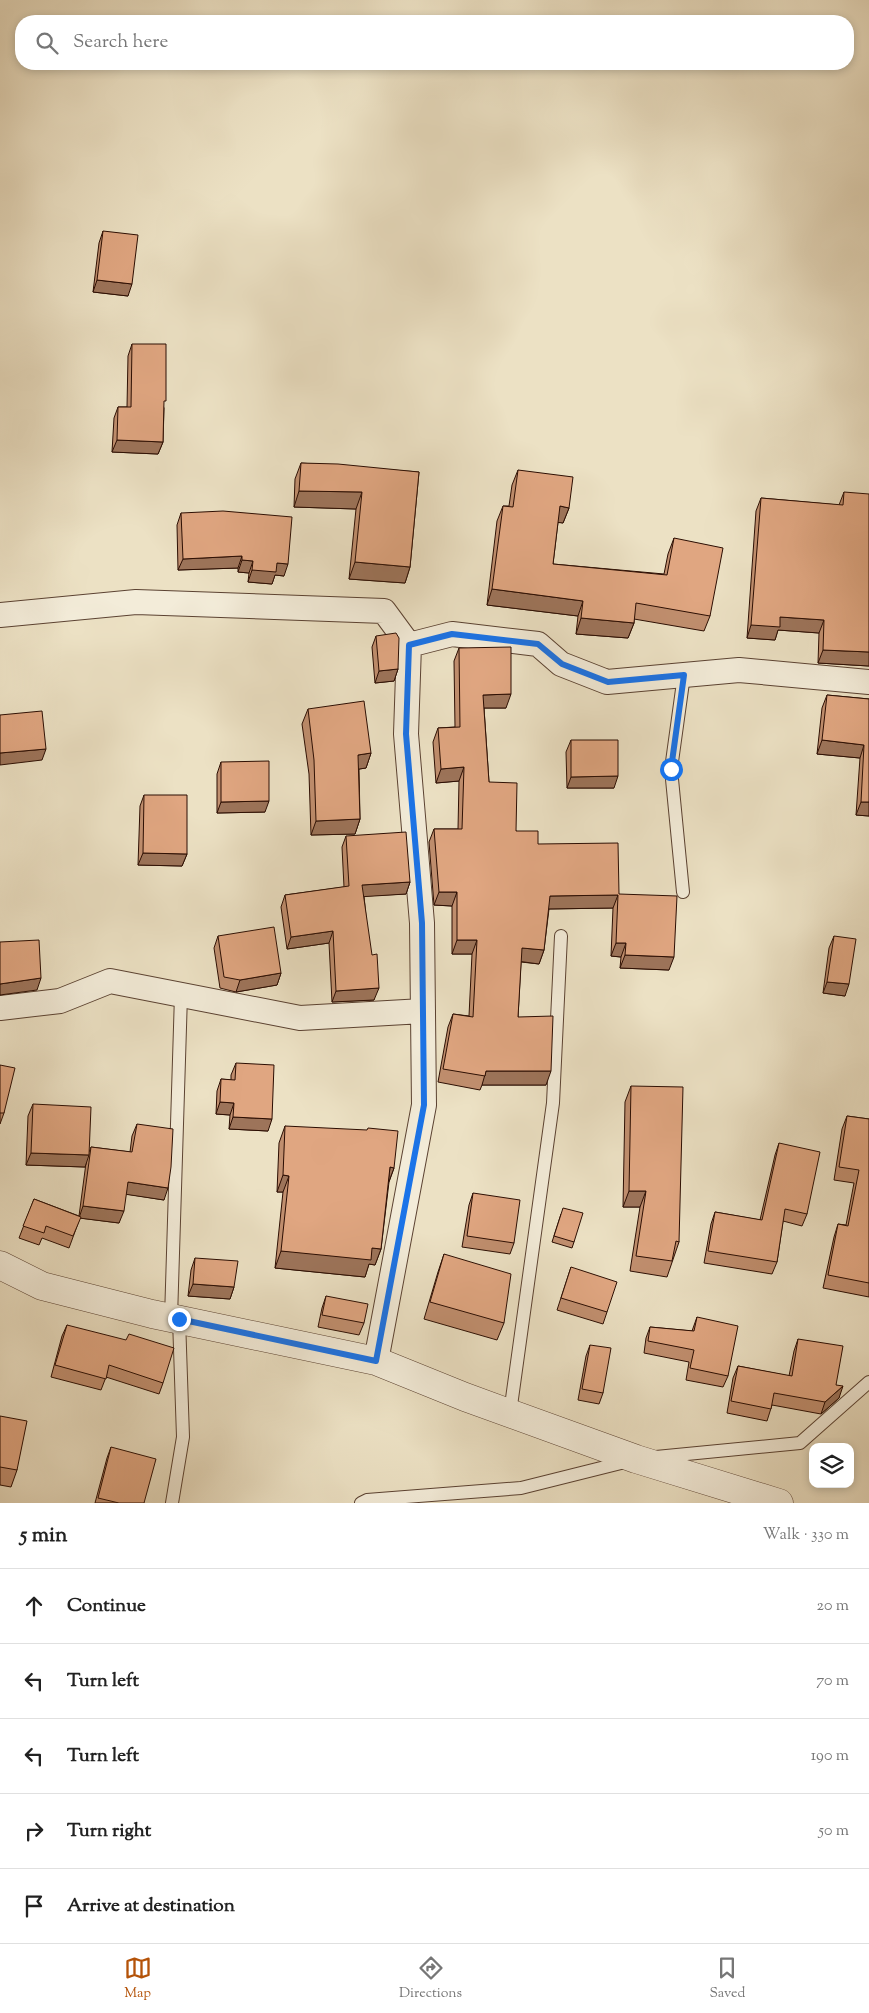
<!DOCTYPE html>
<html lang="en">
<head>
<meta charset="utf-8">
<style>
	:root { --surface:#fff; --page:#f6f6f6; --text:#222; --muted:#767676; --line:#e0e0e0; --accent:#b45309 }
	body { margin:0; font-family:"Sorts Mill Goudy",serif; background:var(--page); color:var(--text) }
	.controls { position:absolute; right:15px; bottom:15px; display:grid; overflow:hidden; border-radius:10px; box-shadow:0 2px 8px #0003 }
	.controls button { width:45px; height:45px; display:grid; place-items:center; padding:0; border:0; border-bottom:1px solid var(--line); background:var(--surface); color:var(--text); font:25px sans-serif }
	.stop { position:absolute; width:15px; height:15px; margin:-11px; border:4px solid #1a73e8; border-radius:50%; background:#fff }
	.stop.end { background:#1a73e8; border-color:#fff; box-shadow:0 1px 5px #0008 }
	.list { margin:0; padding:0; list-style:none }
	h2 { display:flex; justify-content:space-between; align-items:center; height:65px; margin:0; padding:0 20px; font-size:21px }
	h2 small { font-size:16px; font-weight:400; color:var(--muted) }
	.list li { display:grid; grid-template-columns:32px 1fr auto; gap:15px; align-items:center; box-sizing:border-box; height:75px; padding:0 20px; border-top:1px solid var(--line) }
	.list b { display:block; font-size:19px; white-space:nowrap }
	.list em { font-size:16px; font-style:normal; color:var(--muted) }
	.icon { flex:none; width:28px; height:28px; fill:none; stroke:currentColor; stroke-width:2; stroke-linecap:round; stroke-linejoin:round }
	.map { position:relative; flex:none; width:869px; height:1503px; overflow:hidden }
	.search { position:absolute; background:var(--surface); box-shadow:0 2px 8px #0003; left:15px; right:15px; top:15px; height:55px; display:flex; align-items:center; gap:12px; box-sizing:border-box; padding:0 18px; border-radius:20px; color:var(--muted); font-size:19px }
	.sheet { height:440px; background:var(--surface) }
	nav { display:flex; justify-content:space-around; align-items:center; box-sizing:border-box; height:70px; border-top:1px solid var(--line); background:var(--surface); font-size:14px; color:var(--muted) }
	nav a { display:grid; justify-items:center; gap:2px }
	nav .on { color:var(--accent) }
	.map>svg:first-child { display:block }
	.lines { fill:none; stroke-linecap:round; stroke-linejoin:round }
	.service-casing { stroke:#5b4232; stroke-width:14 }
	.minor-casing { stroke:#5b4232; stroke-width:26 }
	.tertiary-casing { stroke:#5b4232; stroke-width:29 }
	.service { stroke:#f3ecd9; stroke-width:12 }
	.minor { stroke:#f3ecd9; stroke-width:24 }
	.tertiary { stroke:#f3ecd9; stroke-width:28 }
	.wall { fill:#c18f6f; stroke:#2b0d02 }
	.shaded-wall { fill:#9d745a; stroke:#2b0d02 }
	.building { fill:#e0a681; stroke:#2b0d02 }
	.route { stroke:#1a73e8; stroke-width:6 }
</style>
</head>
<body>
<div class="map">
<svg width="869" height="1503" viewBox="0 0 869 1503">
	<rect width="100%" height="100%" fill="#ece1c4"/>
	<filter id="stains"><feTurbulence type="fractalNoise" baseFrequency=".004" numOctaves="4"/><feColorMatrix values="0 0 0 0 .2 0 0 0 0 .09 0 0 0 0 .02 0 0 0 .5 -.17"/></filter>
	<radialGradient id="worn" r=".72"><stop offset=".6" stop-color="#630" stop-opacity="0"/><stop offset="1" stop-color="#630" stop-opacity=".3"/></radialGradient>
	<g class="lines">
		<defs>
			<path id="service" d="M683 892 671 769 684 675
				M171 1318 181 995
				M510 1413 553 1103 561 936
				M656 1457 800 1443 869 1382
				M172 1503 183 1437 179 1319
				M361 1503 367 1500 521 1488 629 1461"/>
			<path id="minor" d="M0 615 136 602 384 611 409 645
				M0 1008 60 1001 110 981 300 1018 423 1011
				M376 1361 424 1105 422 923 406 734 409 645 452 634 538 644 561 664 607 682 739 670 869 682"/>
			<path id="tertiary" d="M0 1265 42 1286 152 1314 376 1361 465 1397 636 1459 779 1503"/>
		</defs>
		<!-- service casing -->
		<use href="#service" class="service-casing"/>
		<!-- minor casing -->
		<use href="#minor" class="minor-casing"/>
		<!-- tertiary casing -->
		<use href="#tertiary" class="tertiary-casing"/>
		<!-- service -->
		<use href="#service" class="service"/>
		<!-- minor -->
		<use href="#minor" class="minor"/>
		<!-- tertiary -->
		<use href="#tertiary" class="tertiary"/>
	</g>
	<!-- wall -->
	<path class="wall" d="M103 231 128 296 93 292 99 243Z
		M132 344 164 408 163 442 158 454 112 452 114 418 118 407H127L128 356Z
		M301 463 419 472 410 567 405 583 349 579 356 509 294 507 295 479Z
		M518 470 569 508 563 523 558 522 553 564 664 574 668 554 674 538 710 616 704 631 634 619V623L628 638 576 634 578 616 487 605 497 521 503 506H509L512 485Z
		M844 492 869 666 818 663 819 633 778 630 775 640 747 638 756 511 761 498 839 505Z
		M181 513 284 576 275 575 272 584 248 582 249 573 238 572V568L178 570 177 525Z
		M376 636 398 669 394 681 375 683 372 647Z
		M459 648 506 708H484L489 782 516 831 619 894 669 970 620 968 621 957 611 956 613 908 549 909 544 950 539 964 521 962 518 1017 546 1085H482L480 1090 438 1082 448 1027 453 1014 469 1016 472 954H452V906L434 905 429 842 434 829H458L459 781 436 783 433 742 438 728 455 727 454 661Z
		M827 695 869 699V816L856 815 860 758 817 754 822 708Z
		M308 709 371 753 366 768 359 769 360 819 355 834 311 835 309 774 302 724Z
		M571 740 614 788H567L566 752Z
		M221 762 265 812 217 813V774Z
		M144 795 187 854 182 866 138 865 140 806Z
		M346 836 410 882 406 894 364 896 374 1000 332 1002 329 943 287 949 281 907 285 895 344 887 342 847Z
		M218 936 281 973 277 985 236 992 220 988 214 948Z
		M834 936 845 996 823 993 829 948Z
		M236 1063 268 1131 229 1129 230 1115 216 1114 217 1091 221 1079 231 1080V1075Z
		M0 1065 4 1113 0 1124Z
		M631 1086 679 1242 667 1277 630 1271 640 1207H623L625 1102Z
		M33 1104 89 1152 91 1147 130 1152 132 1136 137 1124 164 1200 126 1194 119 1223 80 1218 69 1248 42 1238 39 1245 19 1238 34 1199 79 1216 86 1163 85 1167 26 1165 28 1116Z
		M847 1116 869 1119V1297L823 1288 834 1237 838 1224 846 1225 854 1183 834 1180 842 1129Z
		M285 1126 394 1168 389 1182 381 1249 375 1265 369 1264 365 1277 275 1268 283 1192H277L279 1143Z
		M779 1143 807 1214 802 1226 783 1221 777 1262 772 1274 704 1263 711 1224 715 1212 760 1220 775 1155Z
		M473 1193 514 1243 510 1254 462 1247 469 1205Z
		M561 1214 574 1242 572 1248 552 1242Z
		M444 1254 504 1323 497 1340 424 1319 438 1272Z
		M195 1258 234 1287 230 1299 188 1296 191 1270Z
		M571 1267 607 1312 603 1324 557 1310Z
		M326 1296 364 1323 359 1335 318 1327 322 1308Z
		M697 1317 728 1376 723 1387 686 1380 689 1362 644 1353 646 1338 650 1327 692 1331Z
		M67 1325 163 1383 159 1394 106 1377 101 1390 51 1377 62 1336Z
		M798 1339 836 1385 839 1398 821 1414 772 1405 767 1421 727 1413 733 1378 738 1366 789 1376 794 1351Z
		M590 1345 603 1393 599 1404 578 1400 586 1356Z
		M0 1416 17 1470 11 1487 0 1485Z
		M111 1447 144 1503H95L107 1458Z"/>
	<!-- shaded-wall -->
	<path class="shaded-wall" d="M97 280 132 284 128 296 93 292Z
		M117 440 163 442 158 454 112 452Z
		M299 491 362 492 356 509 294 507Z
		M560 506 569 508 563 523 554 522Z
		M242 556 238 568 178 570 183 559Z
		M242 560 253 561 249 573 238 572Z
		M355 562 410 567 405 583 349 579Z
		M277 563 288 564 284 576 275 575 272 584 248 582 252 570Z
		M492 589 583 601 578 616 487 605Z
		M780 617 824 620 819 633 778 630 775 640 747 638 751 625Z
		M581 618 634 623 628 638 576 634Z
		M823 650 869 652V666L818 663Z
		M398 669 394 681 375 683 379 671Z
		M511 694 506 708H478L483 695Z
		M822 740 864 745 860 758 817 754Z
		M46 749 42 760 0 765V753Z
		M371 753 366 768 353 770 358 755Z
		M464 767 459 781 436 783 441 769Z
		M618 776 614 788H567L571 777Z
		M269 801 265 812 217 813 221 802Z
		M861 802H869V816L856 815Z
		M360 819 355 834 311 835 316 821Z
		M143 853 187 854 182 866 138 865Z
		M410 882 406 894 358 897 362 885Z
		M439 892H457L452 906 434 905Z
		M618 895 613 908 545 909 550 896Z
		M333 931 329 943 287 949 291 937Z
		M457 940H477L472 954H452Z
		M616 943H626L621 957 611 956Z
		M522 948 544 950 539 964 517 961Z
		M625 955 674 957 669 970 620 968Z
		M281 973 277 985 236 992 240 980Z
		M41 978 37 990 0 995V984Z
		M827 982 849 984 845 996 823 993Z
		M379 988 374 1000 332 1002 336 991Z
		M486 1071H551L546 1085H482Z
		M220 1102 234 1103 230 1115 216 1114Z
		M233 1117 272 1119 268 1131 229 1129Z
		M31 1153 89 1155 85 1167 26 1165Z
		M390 1167 394 1168 388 1184Z
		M283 1175 289 1176 283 1192H277Z
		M128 1182 168 1188 164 1200 124 1194Z
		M629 1191H646L640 1207H623Z
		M83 1206 124 1211 119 1223 79 1218Z
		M372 1248 381 1249 375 1265 369 1264 365 1277 275 1268 281 1251Z
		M193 1284 234 1287 230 1299 188 1296Z
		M843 1386 839 1398 821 1414 825 1402Z"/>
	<!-- building -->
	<path class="building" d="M103 231 138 235 132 284 97 280Z
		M132 344H166V401H164L163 442 117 440 118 407H131Z
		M301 463 338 464 419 472 410 567 355 562 362 492 299 491Z
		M518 470 573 477 569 508 560 506 553 564 667 575 674 538 723 548 710 616 636 603 634 623 581 618 583 601 492 589 503 506 513 507Z
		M844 492 869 494V652L823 650 824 620 780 617V627L751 625 761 498 843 505Z
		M223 511 292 517 288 564 277 563 276 572 252 570 253 561 242 560V556L183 559 181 513Z
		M396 633 399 638 398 669 379 671 376 636Z
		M511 647V694L483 695 489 782 517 783 516 831H538V844L618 843 619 894 677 896 674 957 625 955 626 943H616L618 895 550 896 544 950 522 948 518 1017 553 1016 551 1071H486L485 1076 443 1069 453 1014 473 1017 477 940H457V892H439L434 829H462L464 767 441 769 438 728 460 727 459 648Z
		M827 695 869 699V802H861L864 745 822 740Z
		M364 701 371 753 358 755 360 819 316 821 314 760 308 709Z
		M42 711 46 749 0 753V715Z
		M571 740H618V776L571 777Z
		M269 761V801L221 802V762Z
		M144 795H187V854L143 853Z
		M406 832 410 882 362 885 372 955 377 954 379 988 336 991 333 931 291 937 285 895 349 886 346 836Z
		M274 927 281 973 240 980 224 977 218 936Z
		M834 936 856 939 849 984 827 982Z
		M39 940 41 978 0 984V942Z
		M236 1063 274 1065 272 1119 233 1117 234 1103 220 1102 221 1079 235 1080Z
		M0 1065 15 1068 4 1113H0Z
		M631 1086 683 1087 679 1242 676 1241 672 1261 636 1256 646 1191H629Z
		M33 1104 91 1107 89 1155 31 1153Z
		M847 1116 869 1119V1283L828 1275 838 1224 848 1226 859 1170 839 1167Z
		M137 1124 173 1129 171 1167 168 1188 128 1182 124 1211 83 1206 91 1147 132 1152Z
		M285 1126 367 1130 368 1128 398 1131 394 1168 390 1167 381 1249 372 1248 371 1260 281 1251 289 1176 283 1175Z
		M779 1143 820 1152 807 1214 785 1209 777 1262 708 1251 715 1212 762 1220Z
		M473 1193 520 1200 514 1243 467 1236Z
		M34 1199 81 1217 73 1236 46 1226 44 1233 23 1226Z
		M563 1208 583 1213 574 1242 554 1236Z
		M444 1254 511 1274 504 1323 430 1302Z
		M195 1258 238 1261 234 1287 193 1284Z
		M571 1267 617 1282 607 1312 561 1298Z
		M326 1296 368 1304 364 1323 322 1315Z
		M697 1317 738 1326 728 1376 690 1368 694 1350 648 1341 650 1327 694 1331Z
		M67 1325 126 1340 129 1334 174 1348 163 1383 109 1365 106 1379 55 1365Z
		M798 1339 843 1346 836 1385 843 1386 825 1402 774 1393 771 1409 731 1401 738 1366 792 1376Z
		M590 1345 611 1348 603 1393 582 1389Z
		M0 1416 27 1421 17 1470 0 1467Z
		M111 1447 156 1459 144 1503H119L98 1498Z"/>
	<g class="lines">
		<!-- route -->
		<path class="route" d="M179 1319 376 1361 424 1105 422 923 406 734 409 645 452 634 538 644 562 664 608 682 684 675 671 769"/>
	</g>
	<rect width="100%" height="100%" filter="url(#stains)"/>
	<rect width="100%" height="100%" fill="url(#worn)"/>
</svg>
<div class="controls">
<button><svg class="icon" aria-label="layers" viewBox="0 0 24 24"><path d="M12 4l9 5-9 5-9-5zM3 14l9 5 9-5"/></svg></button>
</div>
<div class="stop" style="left:671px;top:769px"></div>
<div class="stop end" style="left:179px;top:1319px"></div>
<div class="search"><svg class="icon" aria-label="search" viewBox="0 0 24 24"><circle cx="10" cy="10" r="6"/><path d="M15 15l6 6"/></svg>Search here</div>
</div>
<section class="sheet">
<h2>5 min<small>Walk · 330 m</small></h2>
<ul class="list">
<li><svg class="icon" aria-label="ahead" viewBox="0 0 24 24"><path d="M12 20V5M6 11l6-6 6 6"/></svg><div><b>Continue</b></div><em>20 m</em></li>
<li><svg class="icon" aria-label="left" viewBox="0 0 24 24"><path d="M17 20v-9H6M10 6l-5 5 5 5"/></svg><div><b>Turn left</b></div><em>70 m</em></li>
<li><svg class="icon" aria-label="left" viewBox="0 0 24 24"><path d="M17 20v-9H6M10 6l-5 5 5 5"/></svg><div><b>Turn left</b></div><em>190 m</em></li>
<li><svg class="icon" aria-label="right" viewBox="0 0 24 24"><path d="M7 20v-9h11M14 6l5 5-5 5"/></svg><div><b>Turn right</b></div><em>50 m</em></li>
<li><svg class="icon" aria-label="arrive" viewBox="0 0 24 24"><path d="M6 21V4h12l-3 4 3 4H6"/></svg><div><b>Arrive at destination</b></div></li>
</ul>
</section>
<nav>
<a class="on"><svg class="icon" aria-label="map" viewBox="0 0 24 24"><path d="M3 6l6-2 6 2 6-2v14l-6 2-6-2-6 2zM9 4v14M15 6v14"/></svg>Map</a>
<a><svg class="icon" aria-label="directions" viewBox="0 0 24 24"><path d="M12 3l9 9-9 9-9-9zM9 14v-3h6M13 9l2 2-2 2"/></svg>Directions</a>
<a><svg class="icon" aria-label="saved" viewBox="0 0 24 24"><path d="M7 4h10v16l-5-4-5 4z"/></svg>Saved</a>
</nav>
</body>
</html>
